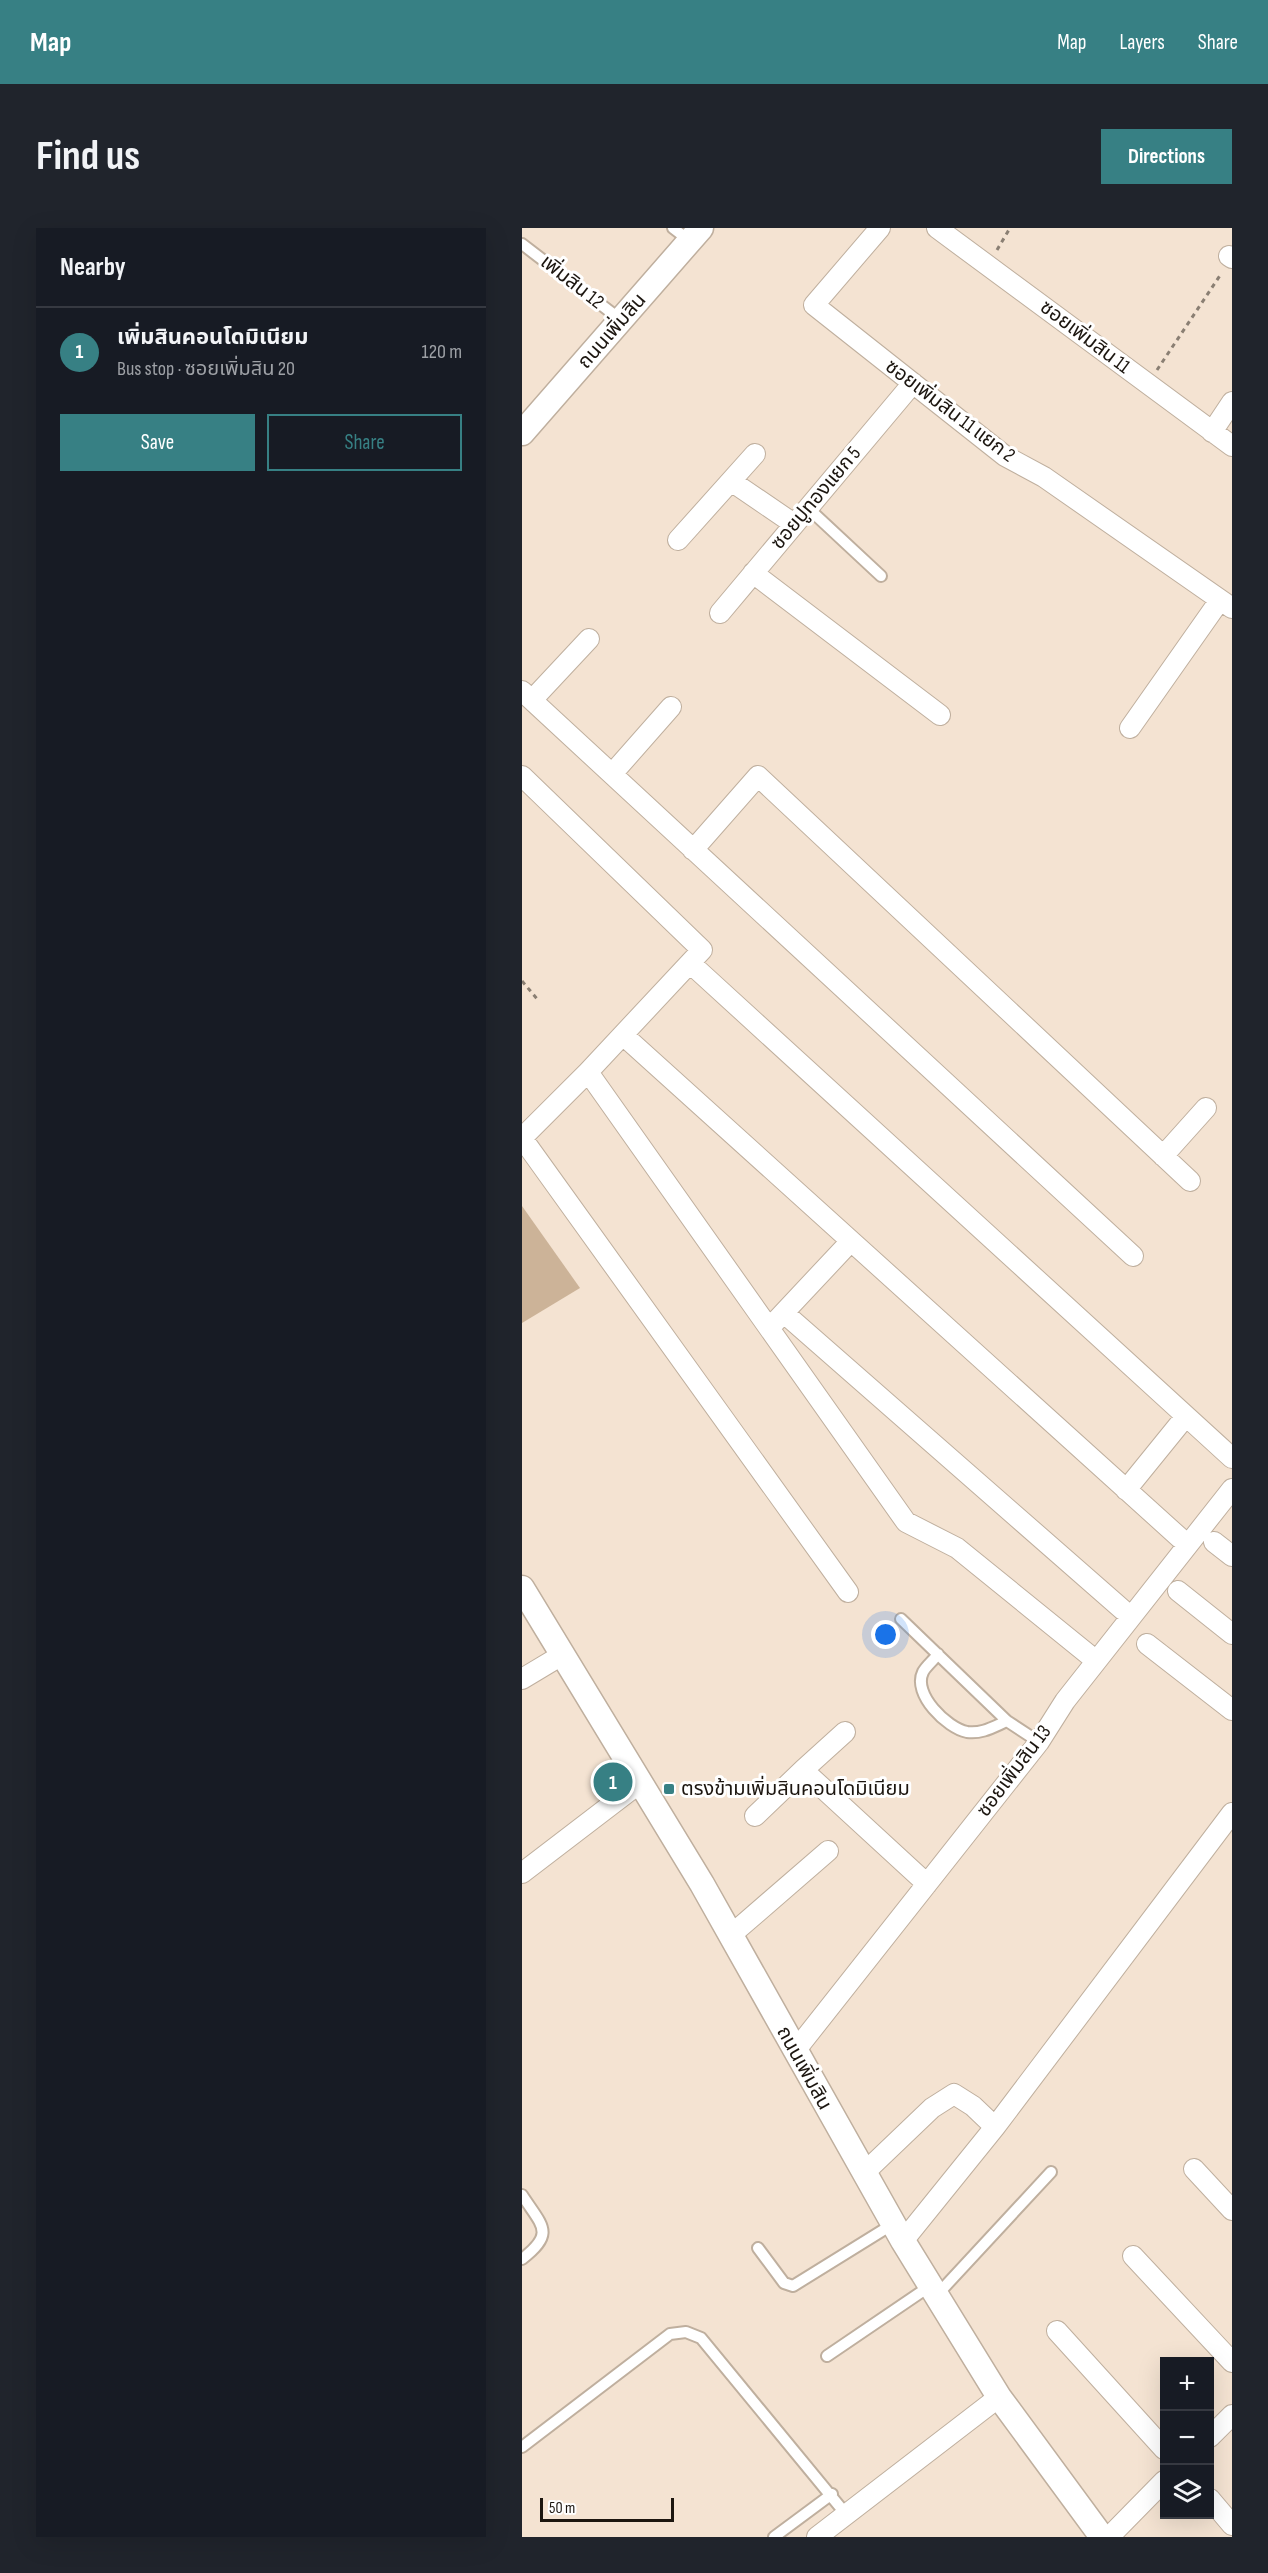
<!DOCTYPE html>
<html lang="en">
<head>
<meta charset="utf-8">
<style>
	:root { --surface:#171b24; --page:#20242c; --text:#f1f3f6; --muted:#9ea1a6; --line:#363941; --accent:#378084 }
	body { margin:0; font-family:"Sofia Sans Condensed","Noto Sans Thai",sans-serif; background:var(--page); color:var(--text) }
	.controls { position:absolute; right:18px; bottom:18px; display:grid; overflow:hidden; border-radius:0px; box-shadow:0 6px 24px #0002 }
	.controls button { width:54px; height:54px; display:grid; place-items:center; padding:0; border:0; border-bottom:2px solid var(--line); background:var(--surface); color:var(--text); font:30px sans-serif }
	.scale { position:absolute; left:18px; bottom:15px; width:134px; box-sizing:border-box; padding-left:6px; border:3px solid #1c1610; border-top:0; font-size:16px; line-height:21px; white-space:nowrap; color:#1c1610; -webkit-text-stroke:4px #fff; paint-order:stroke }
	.you { position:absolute; left:364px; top:1407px; width:21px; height:21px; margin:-15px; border:4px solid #fff; border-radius:50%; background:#1a73e8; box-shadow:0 0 0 9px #1a73e833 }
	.badge { display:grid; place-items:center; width:39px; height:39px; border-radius:50%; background:var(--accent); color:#fff; font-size:20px; font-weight:700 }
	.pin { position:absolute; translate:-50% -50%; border:3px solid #fff; box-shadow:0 2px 6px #0006 }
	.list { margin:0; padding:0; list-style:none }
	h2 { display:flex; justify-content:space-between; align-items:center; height:78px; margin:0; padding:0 24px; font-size:26px }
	h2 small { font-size:20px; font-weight:400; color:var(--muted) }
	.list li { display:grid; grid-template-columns:39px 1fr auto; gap:18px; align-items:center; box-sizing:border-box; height:90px; padding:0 24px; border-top:2px solid var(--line) }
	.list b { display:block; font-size:22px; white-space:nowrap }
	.list p { margin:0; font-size:20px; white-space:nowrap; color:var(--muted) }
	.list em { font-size:20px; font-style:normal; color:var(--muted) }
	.actions { display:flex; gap:12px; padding:18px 24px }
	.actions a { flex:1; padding:14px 0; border:2px solid var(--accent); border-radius:0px; text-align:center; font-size:21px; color:var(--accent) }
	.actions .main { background:var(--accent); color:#fff }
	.icon { flex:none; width:33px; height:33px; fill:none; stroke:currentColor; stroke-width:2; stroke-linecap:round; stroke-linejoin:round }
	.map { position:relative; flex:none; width:710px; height:2309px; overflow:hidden; border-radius:0px }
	header { display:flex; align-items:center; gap:36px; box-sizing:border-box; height:84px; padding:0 30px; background:var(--accent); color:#fff }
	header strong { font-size:28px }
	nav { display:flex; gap:33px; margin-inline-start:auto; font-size:21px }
	.intro { display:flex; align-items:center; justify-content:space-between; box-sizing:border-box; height:144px; padding:0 36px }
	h1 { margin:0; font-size:42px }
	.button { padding:15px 27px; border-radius:0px; background:var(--accent); color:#fff; font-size:21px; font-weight:700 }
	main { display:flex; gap:36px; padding:0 36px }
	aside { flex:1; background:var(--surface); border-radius:0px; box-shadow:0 6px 24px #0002 }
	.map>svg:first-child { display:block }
	.green { fill:#ccb398 }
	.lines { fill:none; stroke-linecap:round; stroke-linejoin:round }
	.service-casing { stroke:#bfaf9e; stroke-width:14 }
	.minor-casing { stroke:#bfaf9e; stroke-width:22 }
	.tertiary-casing { stroke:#bfaf9e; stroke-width:27 }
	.path { stroke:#8a7f73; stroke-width:3; stroke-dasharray:4.5 4.5; stroke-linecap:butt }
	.service { stroke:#fff; stroke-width:10 }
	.minor { stroke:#fff; stroke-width:20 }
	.tertiary { stroke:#fff; stroke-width:24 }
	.poi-dot { fill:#378084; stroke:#fff; stroke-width:2 }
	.labels { text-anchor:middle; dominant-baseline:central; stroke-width:6; stroke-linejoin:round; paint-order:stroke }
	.street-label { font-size:20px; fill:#1c1610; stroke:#fff }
	.poi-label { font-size:20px; fill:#1c1610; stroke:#fff; text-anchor:start }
</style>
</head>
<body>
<header>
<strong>Map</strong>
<nav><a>Map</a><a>Layers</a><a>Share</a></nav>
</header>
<div class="intro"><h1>Find us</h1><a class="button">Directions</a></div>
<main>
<aside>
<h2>Nearby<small></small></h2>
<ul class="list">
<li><span class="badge">1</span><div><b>เพิ่มสินคอนโดมิเนียม</b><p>Bus stop · ซอยเพิ่มสิน 20</p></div><em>120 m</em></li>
</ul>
<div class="actions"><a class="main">Save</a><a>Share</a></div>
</aside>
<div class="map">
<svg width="710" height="2309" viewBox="0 0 710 2309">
	<rect width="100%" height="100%" fill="#f4e3d2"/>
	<!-- green -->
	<path class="green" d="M0 978 58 1060 0 1095Z"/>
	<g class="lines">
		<defs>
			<path id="service" d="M151 0 168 13
				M0 16 99 92
				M286 280 359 348
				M379 1391 485 1493 517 1514
				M416 1426C412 1432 404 1438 401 1444 390 1466 425 1500 445 1504 460 1506 471 1499 485 1493
				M0 1967C20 1998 34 2005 0 2031
				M236 2020 262 2055 271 2058 371 1996
				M415 2067 529 1944
				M305 2128 408 2058
				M0 2219 148 2106 164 2104 179 2110 323 2285
				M252 2309 310 2266"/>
			<path id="minor" d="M358 0 292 77 483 228 522 249 710 380
				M415 0 710 218
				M707 28 710 30
				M690 204 710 174
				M209 253 272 296
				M156 312 233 226
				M231 345 418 487
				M198 385 391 155
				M0 463 611 1028
				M10 472 67 411
				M608 500 698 372
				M90 546 149 479
				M0 548 180 722 66 844 384 1294 435 1320 567 1427
				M171 622 236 548 668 953
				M168 735 710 1230
				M101 807 658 1310
				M0 910 326 1364
				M0 910 66 844
				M641 928 684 880
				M262 1085 601 1382
				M253 1094 329 1013
				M604 1262 664 1188
				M692 1314 710 1328
				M656 1363 710 1406
				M625 1416 710 1482
				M0 1451 40 1427
				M323 1504 281 1542 405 1656
				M233 1588 281 1542
				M0 1645 119 1554
				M209 1707 306 1623
				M273 1823 517 1514 543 1473 710 1261
				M672 1941 710 1982
				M342 1945 410 1880 432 1866 451 1878 473 1899
				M381 2013 473 1899 710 1585
				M611 2028 710 2134
				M535 2103 642 2221
				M688 2209 710 2187
				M688 2271 710 2297
				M295 2309 477 2169
				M587 2309 642 2253"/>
			<path id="tertiary" d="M0 205 179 0
				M0 1360 180 1656 381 2013 477 2169 580 2309"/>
		</defs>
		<!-- service casing -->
		<use href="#service" class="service-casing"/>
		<!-- minor casing -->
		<use href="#minor" class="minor-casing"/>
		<!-- tertiary casing -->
		<use href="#tertiary" class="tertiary-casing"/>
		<!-- path -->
		<path class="path" d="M475 22 488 0
			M635 142 699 46
			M0 753 16 772"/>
		<!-- service -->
		<use href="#service" class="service"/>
		<!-- minor -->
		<use href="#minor" class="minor"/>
		<!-- tertiary -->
		<use href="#tertiary" class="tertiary"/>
	</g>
	<!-- markers -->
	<rect class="poi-dot" x="141" y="1555" width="12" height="12" rx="3"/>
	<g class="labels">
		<!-- street labels -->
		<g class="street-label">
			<text transform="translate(50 54) rotate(38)">เพิ่มสิน 12</text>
			<text transform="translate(90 103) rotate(-49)">ถนนเพิ่มสิน</text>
			<text transform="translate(563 109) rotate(37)">ซอยเพิ่มสิน 11</text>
			<text transform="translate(428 183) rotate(37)">ซอยเพิ่มสิน 11 แยก 2</text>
			<text transform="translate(294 270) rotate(-50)">ซอยปูทองแยก 5</text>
			<text transform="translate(492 1543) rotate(-53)">ซอยเพิ่มสิน 13</text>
			<text transform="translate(282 1840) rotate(61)">ถนนเพิ่มสิน</text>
		</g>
		<!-- poi labels -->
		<g class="poi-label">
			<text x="159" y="1561">ตรงข้ามเพิ่มสินคอนโดมิเนียม</text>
		</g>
	</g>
</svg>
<div class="controls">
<button>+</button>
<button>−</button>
<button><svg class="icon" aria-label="layers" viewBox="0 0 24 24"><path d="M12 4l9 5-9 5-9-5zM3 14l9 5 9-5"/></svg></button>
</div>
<div class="scale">50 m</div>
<div class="you"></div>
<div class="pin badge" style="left:91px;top:1554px">1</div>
</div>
</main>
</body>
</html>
